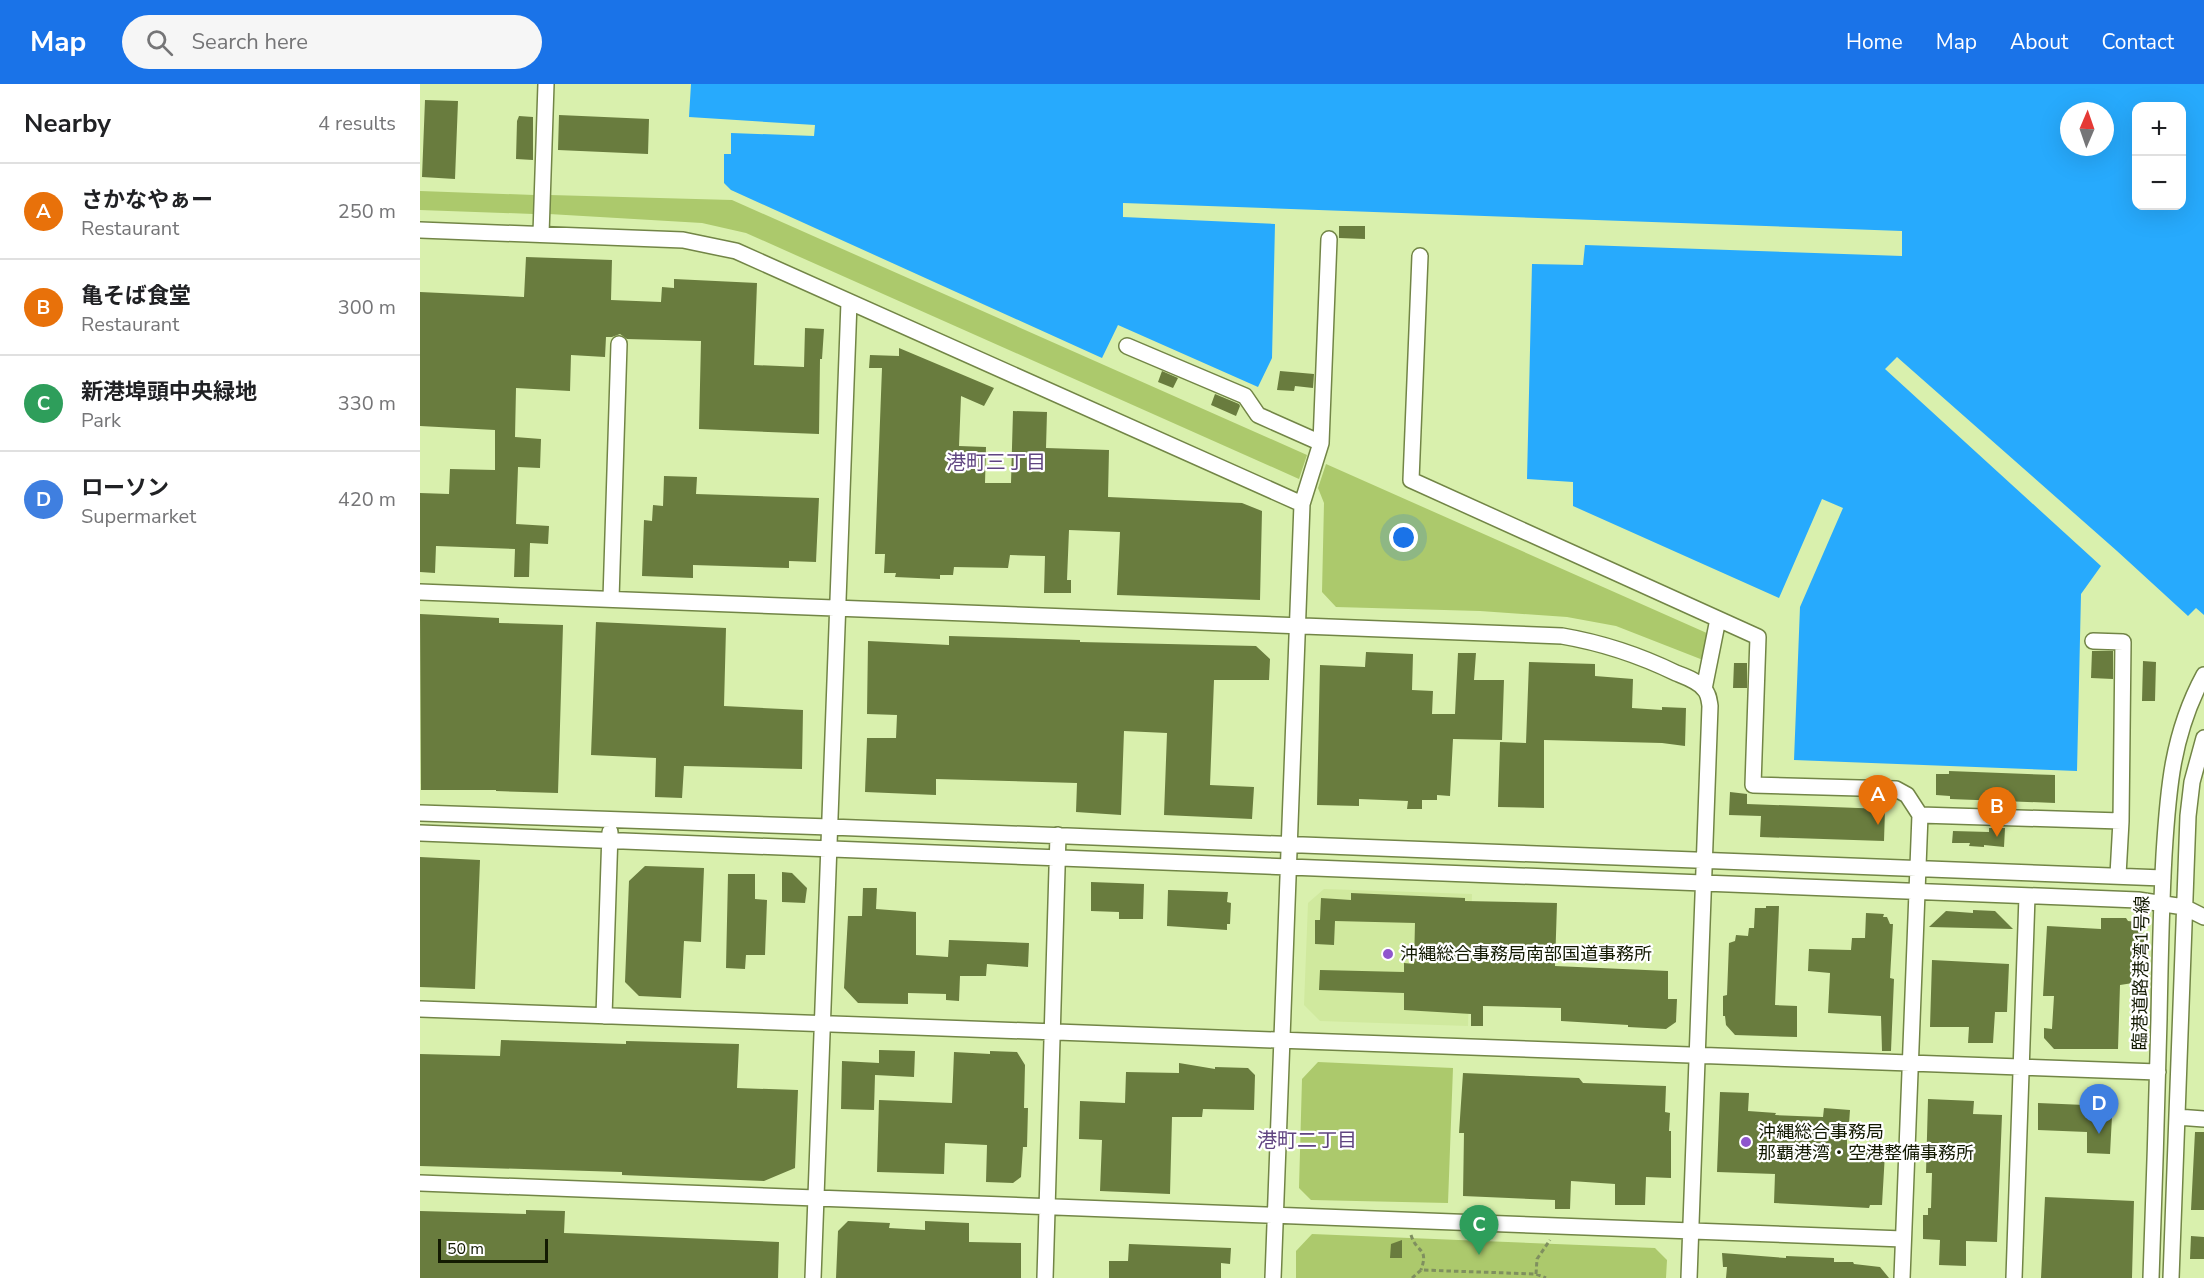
<!DOCTYPE html>
<html lang="en">
<head>
<meta charset="utf-8">
<style>
	:root { --surface:#fff; --page:#f6f6f6; --text:#202124; --muted:#757577; --line:#e0e0e0; --accent:#1a73e8 }
	body { margin:0; font-family:"Nunito Sans","Noto Sans JP",sans-serif; background:var(--page); color:var(--text) }
	.controls { position:absolute; right:18px; top:18px; display:grid; overflow:hidden; border-radius:12px; box-shadow:0 6px 24px #0002 }
	.controls button { width:54px; height:54px; display:grid; place-items:center; padding:0; border:0; border-bottom:2px solid var(--line); background:var(--surface); color:var(--text); font:30px sans-serif }
	.compass { position:absolute; left:1640px; top:18px; width:54px; height:54px; border-radius:50%; background:var(--surface); box-shadow:0 6px 24px #0002; rotate:2deg }
	.scale { position:absolute; left:18px; bottom:15px; width:110px; box-sizing:border-box; padding-left:6px; border:3px solid #131a02; border-top:0; font-size:16px; line-height:21px; white-space:nowrap; color:#131a02; -webkit-text-stroke:4px #fff; paint-order:stroke }
	.you { position:absolute; left:984px; top:454px; width:21px; height:21px; margin:-15px; border:4px solid #fff; border-radius:50%; background:#1a73e8; box-shadow:0 0 0 9px #1a73e833 }
	.badge { display:grid; place-items:center; width:39px; height:39px; border-radius:50%; background:var(--accent); color:#fff; font-size:20px; font-weight:700 }
	.pin { position:absolute; translate:-50% -50px; filter:drop-shadow(0 2px 3px #0008) }
	.pin::after { content:''; position:absolute; top:32px; width:21px; height:18px; background:inherit; clip-path:polygon(0 0,100% 0,50% 100%) }
	.list { margin:0; padding:0; list-style:none }
	h2 { display:flex; justify-content:space-between; align-items:center; height:78px; margin:0; padding:0 24px; font-size:26px }
	h2 small { font-size:20px; font-weight:400; color:var(--muted) }
	.list li { display:grid; grid-template-columns:39px 1fr auto; gap:18px; align-items:center; box-sizing:border-box; height:96px; padding:0 24px; border-top:2px solid var(--line) }
	.list b { display:block; font-size:22px; white-space:nowrap }
	.list p { margin:0; font-size:20px; white-space:nowrap; color:var(--muted) }
	.list em { font-size:20px; font-style:normal; color:var(--muted) }
	.icon { flex:none; width:33px; height:33px; fill:none; stroke:currentColor; stroke-width:2; stroke-linecap:round; stroke-linejoin:round }
	.map { position:relative; flex:none; width:1784px; height:1194px; overflow:hidden }
	header { display:flex; align-items:center; gap:36px; box-sizing:border-box; height:84px; padding:0 30px; background:var(--accent); color:#fff }
	header strong { font-size:28px }
	nav { display:flex; gap:33px; margin-inline-start:auto; font-size:21px }
	.search { width:420px; height:54px; background:var(--page); display:flex; align-items:center; gap:15px; box-sizing:border-box; padding:0 21px; border-radius:33px; color:var(--muted); font-size:22px }
	main { display:flex }
	aside { flex:1; background:var(--surface) }
	.map>svg:first-child { display:block }
	.built { fill:#d0e99e }
	.green { fill:#acc96c }
	.water { fill:#27aafd; fill-rule:evenodd }
	.building { fill:#697c3e }
	.lines { fill:none; stroke-linecap:round; stroke-linejoin:round }
	.minor-casing { stroke:#728546; stroke-width:18 }
	.path { stroke:#7f8f5f; stroke-width:3; stroke-dasharray:4.5 3; stroke-linecap:butt }
	.minor { stroke:#fff; stroke-width:15 }
	.poi-dot { fill:#8f56cd; stroke:#fff; stroke-width:2 }
	.labels { text-anchor:middle; dominant-baseline:central; stroke-width:4.5; stroke-linejoin:round; paint-order:stroke }
	.poi-label { font-size:18px; fill:#131a02; stroke:#fff; text-anchor:start }
	.street-label { font-size:18px; fill:#131a02; stroke:#fff }
	.neighbourhood-label { font-size:20px; fill:#604581; stroke:#fff }
</style>
</head>
<body>
<header>
<strong>Map</strong>
<div class="search"><svg class="icon" aria-label="search" viewBox="0 0 24 24"><circle cx="10" cy="10" r="6"/><path d="M15 15l6 6"/></svg>Search here</div>
<nav><a>Home</a><a>Map</a><a>About</a><a>Contact</a></nav>
</header>
<main>
<aside>
<h2>Nearby<small>4 results</small></h2>
<ul class="list">
<li><span class="badge" style="background:#e8710a">A</span><div><b>さかなやぁー</b><p>Restaurant</p></div><em>250 m</em></li>
<li><span class="badge" style="background:#e8710a">B</span><div><b>亀そば食堂</b><p>Restaurant</p></div><em>300 m</em></li>
<li><span class="badge" style="background:#2e9e5b">C</span><div><b>新港埠頭中央緑地</b><p>Park</p></div><em>330 m</em></li>
<li><span class="badge" style="background:#3f7fe0">D</span><div><b>ローソン</b><p>Supermarket</p></div><em>420 m</em></li>
</ul>
</aside>
<div class="map">
<svg width="1784" height="1194" viewBox="0 0 1784 1194">
	<rect width="100%" height="100%" fill="#d9f0ad"/>
	<!-- built -->
	<path class="built" d="M904 805 1052 810 1048 942 900 937 884 921 888 819Z"/>
	<!-- green -->
	<path class="green" d="M0 107 114 111 113 130 0 126Z
		M130 111 312 116 887 371 879 395 326 149 282 139 129 130Z
		M906 380 1289 550 1283 576 1196 542 1147 533 1060 527 916 523 902 508 904 419 898 404Z
		M898 978 1033 984 1028 1119 891 1116 879 1104 882 995Z
		M892 1150 1235 1164 1247 1176 1246 1194H876V1167Z"/>
	<!-- water -->
	<path class="water" d="M271 0H1784V531L1776 524 1768 532 1697 467 1477 273 1465 285 1681 482 1661 510 1657 687 1374 676 1380 523 1423 424 1402 415 1359 514 1153 422V398L1107 395 1112 180 1163 181 1165 161 1482 172V147L703 119V133L855 140 852 274 838 303 698 241 682 274 311 106 304 99V70H311V49L394 52 395 41 269 33ZM1716 22H1762V122H1716ZM1649 27H1685V63H1649Z"/>
	<!-- building -->
	<path class="building" d="M5 16 38 17 35 95 2 93Z
		M139 31 229 35 228 70 138 66Z
		M99 32 113 33V76L96 75 97 37Z
		M919 142H945V155L919 154Z
		M106 173 192 176 191 216 241 218 242 203 254 204V195L337 199 334 281 384 283 385 244 404 245 402 275H400L399 350 279 345 281 257 207 255 200 250 192 253H186L185 273 151 271 150 307 96 304 95 353 121 355 120 384 98 383 96 440 129 442 128 460 110 459 109 493H94L95 465 16 462 15 489 0 488V409L29 410 30 385 75 386V346L0 342V208L104 213Z
		M479 264 574 304 564 322 541 312 539 362 566 363 565 399H591L593 327 627 328 626 364 689 366 688 413 822 419 842 427 840 516 697 511 700 448 649 446 647 496H651V509H624L625 472 590 471 588 484 534 483 533 491H520V495L475 493 476 489H464L465 470H455L462 284H449L450 271 479 272Z
		M742 287 758 294 753 304 738 298Z
		M860 287 894 290 893 304 875 302 874 307 857 306Z
		M795 310 819 320 820 322 816 332 791 321Z
		M244 392 277 393 276 410 399 414 396 478 369 477V484L273 481V494L222 492 224 436 232 437 233 421 243 422Z
		M0 530 79 534V539L143 541 138 709 76 707V706H1Z
		M176 538 306 544 304 622 383 626 382 685 264 682 262 714 235 713 236 674 171 671Z
		M529 552 660 556V558L836 562 850 575 849 596H794L790 701 834 703 832 735 744 731 747 649 704 647 701 731 656 728 657 699 516 695V711L445 708 447 654H476L477 631 447 630 448 557 529 561Z
		M1672 567H1693V595L1671 594Z
		M946 568 993 570 992 606 1013 607 1012 630H1035L1038 569H1056L1054 596H1084L1082 656 1033 655 1030 712 1017 711V716H1002V725H987L988 717 939 715V722L897 721 900 581 945 583Z
		M1723 577 1736 578 1735 617H1722Z
		M1109 578 1175 580V592L1213 595 1212 624 1242 626V623L1266 624 1265 662 1242 659 1124 656V724L1078 723 1080 658 1106 659Z
		M1314 579H1327V604H1313Z
		M1529 687 1635 691V719L1530 715V712L1516 711V690H1529Z
		M1310 708 1327 710V720L1465 725 1464 757 1340 753 1341 732 1309 731Z
		M1569 744H1585L1584 763 1564 761V763L1549 762 1550 759H1532L1533 747 1569 748Z
		M0 773 60 776 55 905 0 903Z
		M225 782 284 784 281 858 264 857 261 914 219 912 205 898 209 797Z
		M362 788 372 789 387 804 385 819 362 818Z
		M308 790H335V815L347 816 345 871H326L325 885 306 884Z
		M671 798 724 800 723 835H699V828L671 827Z
		M443 804H457L456 825 496 828V871L528 873 529 856 609 859 608 883 567 880 566 892H540L539 917 526 916V910L488 909V920L438 919 424 904 428 832H442Z
		M748 806 808 808 807 818 811 819 810 840H807V846L747 842Z
		M931 809 1045 814V817L1137 819 1135 882 1248 887V915H1257L1256 938 1246 945 1208 943V941L1141 937V924L1063 922V942H1051V930L984 926V909L899 906 900 886 984 888V879L994 880 995 839 915 837 914 861 895 860V836H900L901 814 931 816Z
		M1346 822H1359L1355 921 1377 922V953L1315 951 1306 941 1305 932H1303V912L1307 911 1309 859 1315 857 1316 851 1328 852 1329 844H1334L1335 824H1346Z
		M1553 826 1575 827 1593 845 1509 843 1526 827 1553 829Z
		M1446 829 1464 830 1463 833H1467L1470 840H1473L1470 894 1474 895 1471 967H1462L1461 932 1408 929 1410 889 1388 887 1389 865 1431 866 1432 854H1445Z
		M1681 834H1706L1708 837 1717 838 1718 846 1725 851 1722 889 1716 890 1713 899 1700 901 1698 965H1634L1624 954V944L1632 945 1634 912H1623L1627 842 1681 845Z
		M1512 876 1589 880 1587 928H1575L1573 959H1548L1549 943H1510Z
		M81 956 206 960V957L319 960 317 1004 378 1006 375 1084 344 1097 202 1091V1088L0 1082V970L80 972Z
		M459 966 495 967 494 993 455 991 454 1026 421 1025 422 977 459 979Z
		M570 967 597 968 605 981 604 1024H608L607 1063H603L601 1093 593 1099 566 1098 567 1061 525 1059 524 1090 457 1088 459 1016 532 1019 534 968 570 970Z
		M759 979 795 985V983L828 984 835 991 834 1026 783 1025 782 1033H752L750 1110 680 1107 682 1056 659 1055 660 1017 705 1019 706 988 759 989Z
		M1043 989 1159 994 1163 999 1246 1002 1245 1028 1250 1029 1249 1047H1251V1094L1226 1093 1225 1121H1195V1100L1151 1097 1150 1125H1135V1116L1043 1112 1044 1049H1039Z
		M1300 1008 1329 1009 1328 1027 1356 1029 1355 1031 1403 1033 1404 1024 1430 1026 1429 1040H1427V1068L1465 1069 1462 1121H1450L1449 1124 1354 1119 1355 1090 1297 1088Z
		M1508 1015 1554 1017 1553 1030 1582 1031 1577 1158 1546 1157V1182L1519 1181 1520 1156 1503 1155V1131H1508V1124H1511L1512 1089H1506Z
		M1618 1019 1665 1021V1030L1692 1032 1690 1070 1667 1069V1048L1618 1046Z
		M1775 1048H1784V1126H1771Z
		M1625 1113 1714 1117 1712 1194H1621Z
		M106 1126 145 1127 144 1149 359 1158 358 1194H0V1127L106 1130Z
		M428 1137 470 1139 469 1144 505 1146V1137L549 1139V1158L601 1159V1194H416L418 1147Z
		M1771 1152 1784 1153V1175H1770Z
		M982 1156V1174H970L971 1160Z
		M709 1160 811 1164 810 1180 801 1179V1194H689V1177H708Z
		M1302 1169 1366 1174V1172L1414 1174V1178H1433L1434 1180 1460 1183 1469 1194H1306L1307 1183H1303Z"/>
	<g class="lines">
		<defs>
			<path id="minor" d="M0 146 263 156 316 167 882 420
				M121 150 126 0
				M1000 172 991 396 1338 553 1333 701 1476 705 1487 711 1500 731
				M707 262 825 312 838 331 901 359
				M0 508 1142 552C1183 559 1219 571 1256 589 1266 593 1278 597 1284 605 1289 610 1289 616 1290 622L1269 1194
				M191 515 199 260
				M1673 557 1703 558 1701 737 1698 791
				M1284 605 1298 535
				M0 729 410 743 1743 794
				M0 749 1718 816 1764 823 1784 833
				M0 925 1738 988
				M184 932 190 748
				M1757 1033 1784 1035
				M0 1099 1483 1155
				M393 1194 429 218
				M625 1194 638 751
				M853 1194 882 420 901 359 909 155
				M1482 1194 1500 731 1701 737
				M1594 1194 1607 812
				M1731 1194C1734 1108 1737 1021 1739 935 1740 880 1741 826 1744 771 1748 706 1752 650 1784 591
				M1751 1194 1768 732 1772 698 1784 654"/>
		</defs>
		<!-- minor casing -->
		<use href="#minor" class="minor-casing"/>
		<!-- path -->
		<path class="path" d="M991 1151C997 1170 1009 1163 1001 1186
			M1116 1190 1117 1175 1130 1156
			M992 1194 1001 1186 1116 1190 1126 1194"/>
		<!-- minor -->
		<use href="#minor" class="minor"/>
	</g>
	<!-- markers -->
	<g class="poi-dot">
		<circle cx="968" cy="870" r="6"/>
		<circle cx="1326" cy="1058" r="6"/>
	</g>
	<g class="labels">
		<!-- poi labels -->
		<g class="poi-label">
			<text x="980" y="870">沖縄総合事務局南部国道事務所</text>
			<text x="1338" y="1048">沖縄総合事務局<tspan x="1338" dy="21">那覇港湾・空港整備事務所</tspan></text>
		</g>
		<!-- street labels -->
		<g class="street-label">
			<text transform="translate(1721 889) rotate(-89)">臨港道路港湾1号線</text>
		</g>
		<!-- neighbourhood labels -->
		<g class="neighbourhood-label">
			<text x="576" y="378">港町三丁目</text>
			<text x="887" y="1056">港町二丁目</text>
		</g>
	</g>
</svg>
<div class="controls">
<button>+</button>
<button>−</button>
</div>
<svg class="compass" viewBox="-18 -18 36 36"><path d="M0-13l5 13h-10z" fill="#e53935"/><path d="M0 13l5-13h-10z" fill="#757577"/></svg>
<div class="scale">50 m</div>
<div class="you"></div>
<div class="pin badge" style="left:1458px;top:741px;background:#e8710a">A</div>
<div class="pin badge" style="left:1577px;top:753px;background:#e8710a">B</div>
<div class="pin badge" style="left:1059px;top:1171px;background:#2e9e5b">C</div>
<div class="pin badge" style="left:1679px;top:1050px;background:#3f7fe0">D</div>
</div>
</main>
</body>
</html>
